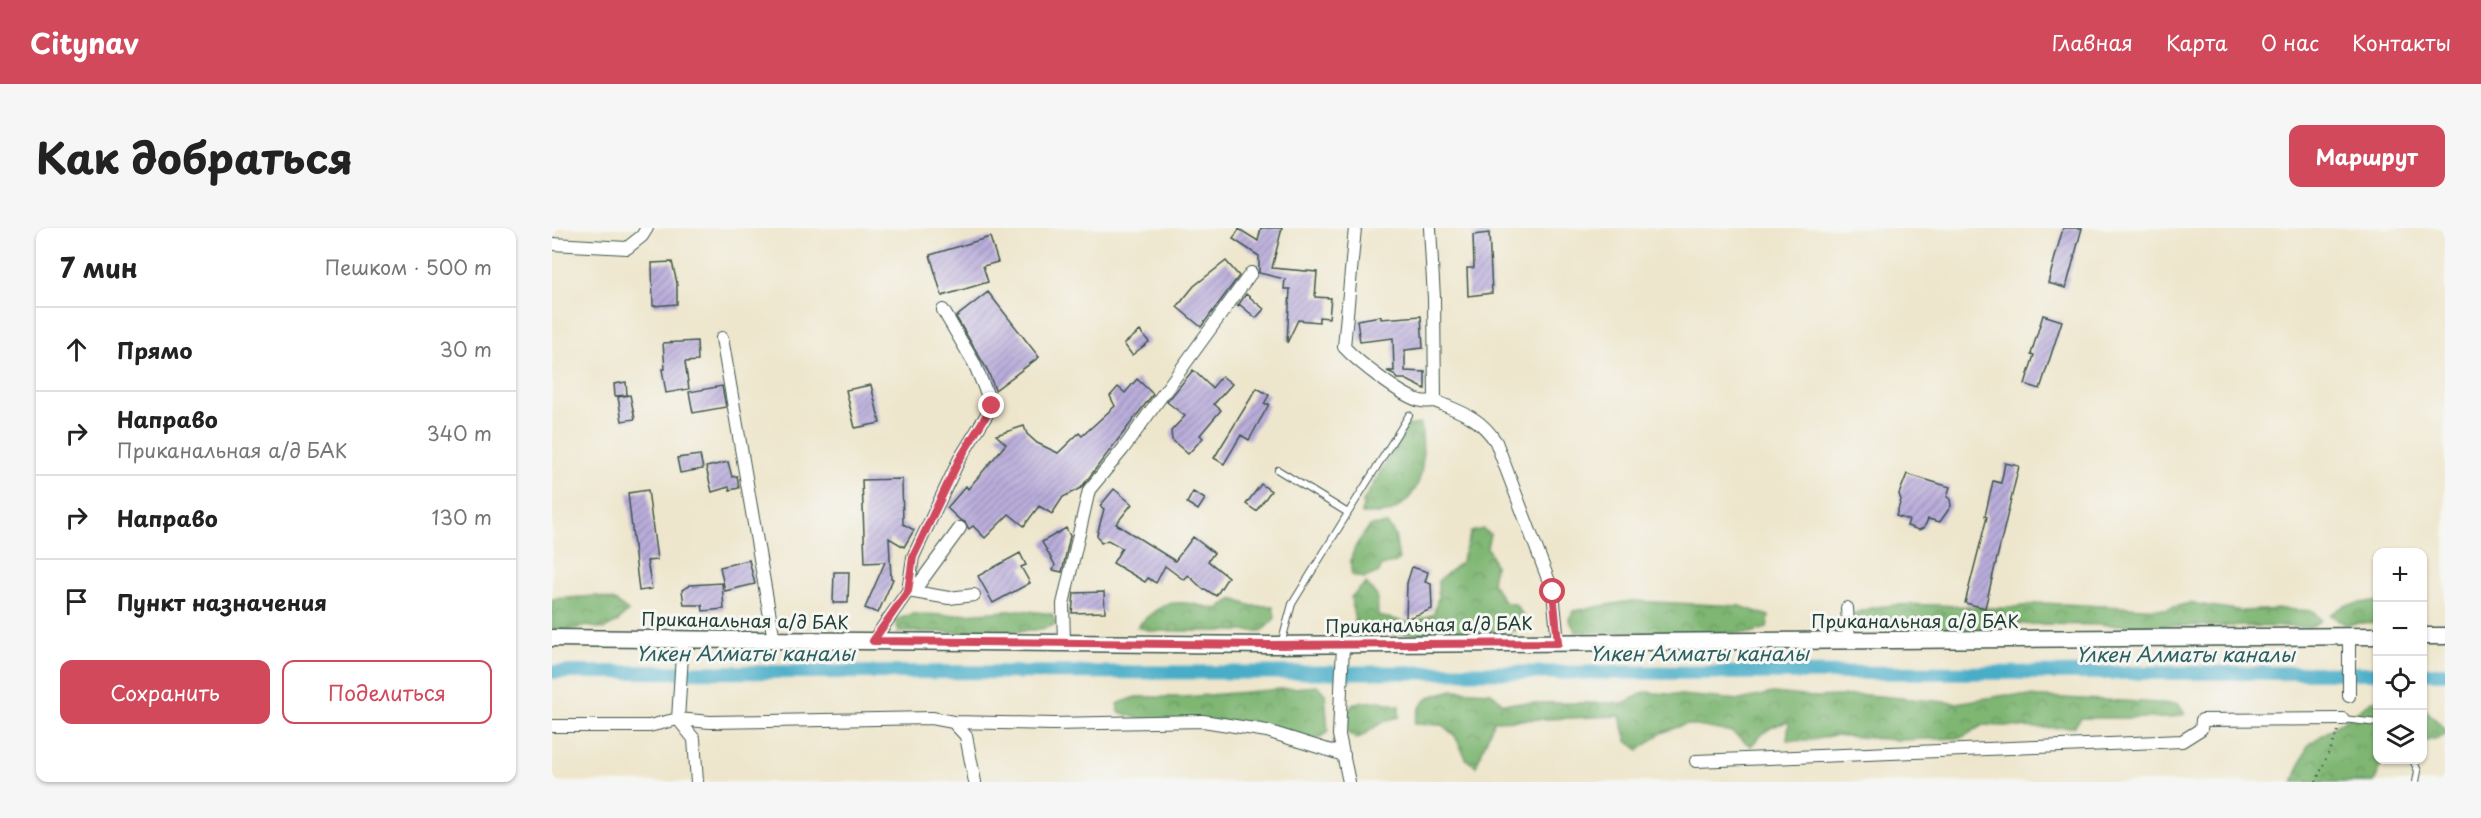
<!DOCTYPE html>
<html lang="ru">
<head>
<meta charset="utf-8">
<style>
	:root { --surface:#fff; --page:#f6f6f6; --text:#222; --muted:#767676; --line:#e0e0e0; --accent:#d1495b }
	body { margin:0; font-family:"Playpen Sans",sans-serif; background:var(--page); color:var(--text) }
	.controls { position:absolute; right:18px; bottom:18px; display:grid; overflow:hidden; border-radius:12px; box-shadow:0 2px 4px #0004 }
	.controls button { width:54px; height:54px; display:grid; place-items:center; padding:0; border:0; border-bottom:2px solid var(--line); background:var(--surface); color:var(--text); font:30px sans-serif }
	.stop { position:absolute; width:18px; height:18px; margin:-14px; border:4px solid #d1495b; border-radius:50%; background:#fff }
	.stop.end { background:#d1495b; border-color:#fff; box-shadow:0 2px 6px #0008 }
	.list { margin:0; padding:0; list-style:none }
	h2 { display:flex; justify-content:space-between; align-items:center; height:78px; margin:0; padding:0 24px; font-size:26px }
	h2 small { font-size:20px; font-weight:400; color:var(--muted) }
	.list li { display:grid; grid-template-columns:39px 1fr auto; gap:18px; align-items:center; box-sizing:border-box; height:84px; padding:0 24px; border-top:2px solid var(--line) }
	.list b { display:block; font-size:22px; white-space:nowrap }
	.list p { margin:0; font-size:20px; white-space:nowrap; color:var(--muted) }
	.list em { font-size:20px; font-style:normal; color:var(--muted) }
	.actions { display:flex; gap:12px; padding:18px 24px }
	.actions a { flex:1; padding:14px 0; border:2px solid var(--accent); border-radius:12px; text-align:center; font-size:21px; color:var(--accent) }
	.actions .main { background:var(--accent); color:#fff }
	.icon { flex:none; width:33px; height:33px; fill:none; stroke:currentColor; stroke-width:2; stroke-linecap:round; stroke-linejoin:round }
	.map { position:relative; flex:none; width:1893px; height:554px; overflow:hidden; border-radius:12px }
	header { display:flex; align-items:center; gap:36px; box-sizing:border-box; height:84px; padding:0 30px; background:var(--accent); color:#fff }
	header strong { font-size:28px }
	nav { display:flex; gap:33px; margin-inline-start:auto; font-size:21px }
	.intro { display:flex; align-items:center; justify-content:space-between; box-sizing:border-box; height:144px; padding:0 36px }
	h1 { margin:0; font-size:42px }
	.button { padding:15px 27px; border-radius:12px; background:var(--accent); color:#fff; font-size:21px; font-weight:700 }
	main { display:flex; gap:36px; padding:0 36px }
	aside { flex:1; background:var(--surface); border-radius:12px; box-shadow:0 2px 4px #0004 }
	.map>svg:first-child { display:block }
	.forest { fill:url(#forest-crowns); stroke:#4e7a53; stroke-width:1.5 }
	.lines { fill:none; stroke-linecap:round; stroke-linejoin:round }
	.canal { stroke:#48adc8; stroke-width:14 }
	.building { fill:url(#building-hatch) }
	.lane-casing { stroke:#3e564b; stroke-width:8 }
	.street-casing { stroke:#3e564b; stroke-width:14 }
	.secondary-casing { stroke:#3e564b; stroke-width:19 }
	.path { stroke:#3e564b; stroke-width:2; stroke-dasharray:1.5 4.5; stroke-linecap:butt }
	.lane { stroke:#fff; stroke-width:6 }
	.street { stroke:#fff; stroke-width:12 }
	.secondary { stroke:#fff; stroke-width:16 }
	.route { stroke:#d1495b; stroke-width:8 }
	.labels { text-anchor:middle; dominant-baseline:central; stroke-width:6; stroke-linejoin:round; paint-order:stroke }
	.street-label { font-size:18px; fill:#1f3d34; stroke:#f6f6f2 }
	.water-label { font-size:20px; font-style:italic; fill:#2b5f60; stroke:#f6f6f2 }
</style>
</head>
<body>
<header>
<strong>Citynav</strong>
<nav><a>Главная</a><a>Карта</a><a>О нас</a><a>Контакты</a></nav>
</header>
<div class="intro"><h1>Как добраться</h1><a class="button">Маршрут</a></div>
<main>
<aside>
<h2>7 мин<small>Пешком · 500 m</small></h2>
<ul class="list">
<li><svg class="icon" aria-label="ahead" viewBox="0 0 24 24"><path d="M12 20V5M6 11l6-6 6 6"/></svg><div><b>Прямо</b></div><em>30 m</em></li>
<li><svg class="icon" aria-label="right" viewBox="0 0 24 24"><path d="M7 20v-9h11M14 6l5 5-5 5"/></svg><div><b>Направо</b><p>Приканальная а/д БАК</p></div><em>340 m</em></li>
<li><svg class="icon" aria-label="right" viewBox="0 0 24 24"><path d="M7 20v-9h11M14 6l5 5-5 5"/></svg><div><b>Направо</b></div><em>130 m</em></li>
<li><svg class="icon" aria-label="arrive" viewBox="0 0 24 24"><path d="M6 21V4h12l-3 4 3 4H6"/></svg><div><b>Пункт назначения</b></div></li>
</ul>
<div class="actions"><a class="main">Сохранить</a><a>Поделиться</a></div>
</aside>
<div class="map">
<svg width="1893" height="554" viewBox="0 0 1893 554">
	<defs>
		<pattern id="forest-crowns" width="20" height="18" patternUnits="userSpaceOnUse" patternTransform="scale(1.5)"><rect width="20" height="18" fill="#7eb672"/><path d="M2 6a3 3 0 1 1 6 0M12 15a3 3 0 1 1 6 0" fill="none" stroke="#67955e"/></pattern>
		<pattern id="building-hatch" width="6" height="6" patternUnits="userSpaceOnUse" patternTransform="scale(1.5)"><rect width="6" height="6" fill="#baaddb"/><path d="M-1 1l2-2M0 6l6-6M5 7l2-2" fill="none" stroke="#978eb2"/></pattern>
	</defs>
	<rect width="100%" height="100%" fill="#f6f6f2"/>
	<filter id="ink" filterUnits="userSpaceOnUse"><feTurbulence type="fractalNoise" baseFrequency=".0167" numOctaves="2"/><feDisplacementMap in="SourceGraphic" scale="12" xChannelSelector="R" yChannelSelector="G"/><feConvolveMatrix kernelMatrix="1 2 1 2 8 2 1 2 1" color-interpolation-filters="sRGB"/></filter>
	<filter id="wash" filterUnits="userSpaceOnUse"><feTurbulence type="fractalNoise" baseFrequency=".008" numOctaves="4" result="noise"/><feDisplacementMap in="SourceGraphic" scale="24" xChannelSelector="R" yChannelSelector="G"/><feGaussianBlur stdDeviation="1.35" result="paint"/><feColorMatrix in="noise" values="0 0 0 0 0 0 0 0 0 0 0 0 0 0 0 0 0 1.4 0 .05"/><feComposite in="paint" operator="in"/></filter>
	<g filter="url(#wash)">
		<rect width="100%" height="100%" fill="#eee6cc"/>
		<!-- forest -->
		<path class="forest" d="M869 196C872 230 876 266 838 284 831 287 818 285 810 286L811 274 855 198Z
			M835 296 843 307 847 333 830 338 827 344 813 350 800 347C795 327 806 313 818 298Z
			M931 301 938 306 935 319 943 337 940 354 953 375 963 376 973 390 972 400C951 409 928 400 904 408L801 403 803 393 799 369 814 355 825 368 826 388 859 395 882 386 886 369V353L909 334 919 304Z
			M45 368 63 373 76 383 64 395 52 401 34 398 18 402 0 401V371Z
			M680 371 700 378H721L723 390 710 403H600L585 399C615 367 626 373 665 381Z
			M1079 373 1188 378 1217 388 1215 400 1198 405 1024 404 1017 391 1021 383Z
			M1816 374H1825V394L1793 396 1778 387 1793 377Z
			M1490 375 1614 381 1638 375 1691 383 1730 381 1761 383 1769 392 1761 399 1469 396 1450 392 1437 402 1312 400 1301 386C1335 369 1409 380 1448 380 1462 380 1476 377 1490 375Z
			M468 382 500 386 504 396C480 410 380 402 347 404L343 392 360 386 398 387Z
			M766 458 773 466 776 504 766 511 754 512 716 499 591 492 567 484 565 476 584 469H632Z
			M901 462 939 464 950 475H1072L1093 464 1188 472 1221 465 1261 469 1315 467 1404 475 1454 467 1626 476 1633 486 1618 490H1529L1522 499 1487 500 1431 497 1409 510 1345 512 1282 507 1254 513 1235 512 1237 494C1219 497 1211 504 1199 518L1179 504 1134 496 1109 505 1087 522 1075 513 1068 488 942 493 924 538 915 532 903 508 890 497 862 496C868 470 877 468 901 462Z
			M828 473 847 478V489C825 493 823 502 804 511L796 505 795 485 802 475Z
			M1820 473H1825L1826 532H1832L1822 554H1741L1756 517Z
			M1871 479 1893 501V508L1871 514Z"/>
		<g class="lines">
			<!-- canal -->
			<path class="canal" d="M0 444 1826 445
				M1870 445H1893"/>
		</g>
		<g id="blocks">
			<!-- building -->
			<path class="building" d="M709 0H730L720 40 765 44 763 69 779 70 777 90 767 89V94L746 92 735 115 738 61H732L733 51 707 45V28L681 11 687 1 706 13Z
				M1511 0H1530L1514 60 1496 55Z
				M937 5 940 65 916 68 915 40H922L921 7Z
				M438 9 446 34 431 38 436 54 390 68 378 27Z
				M674 33 687 48 649 99 625 79 642 58Z
				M120 34 125 55V76L101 78 100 35Z
				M436 64 487 129 443 162 436 143 404 89Z
				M694 66 712 81 704 90 687 76 685 79Z
				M1491 87 1510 93 1488 161 1473 156 1482 127 1479 126Z
				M829 88V91L869 88 871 120 853 122V143L873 144V161L853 151H845L842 146 835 143H842L841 110 808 114 805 92Z
				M588 103 597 114 580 127 572 116Z
				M145 113 146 133 133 134 137 161 114 165 110 141H113L111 115Z
				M641 142 660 160 670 148 680 156 662 176 669 182 648 207 651 210 636 226 620 212 619 203 633 188 615 174Z
				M585 151 601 166 529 260 511 269 500 286 487 278 472 298 457 286 433 310 421 298 417 301 413 294 408 292 395 280 414 258 416 261 454 216 444 207 472 198 475 206 485 215 506 225 527 205 530 208 563 178 558 168 566 159 573 165Z
				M74 154 75 167 63 168 62 156Z
				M319 157 328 195 303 200 294 162Z
				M170 158 174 179 141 185 137 164Z
				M705 160 717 167 712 176H717L697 212 689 207 672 236 662 230Z
				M78 167 83 191 70 193 66 169Z
				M148 227 151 241 128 245 125 230Z
				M176 234 180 249 185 248 187 260 178 262 177 259 160 264 154 239Z
				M1453 235 1467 238 1433 380 1413 375 1435 289 1433 288 1441 253 1449 255Z
				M1355 246 1398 259 1395 269 1398 271 1399 278 1388 294 1376 291 1372 300 1367 302 1355 298 1357 292 1344 288 1349 272 1347 266Z
				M350 251 351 296 362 302 352 319 337 310 339 350 341 351 326 385 313 380 333 334 313 335 310 252Z
				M709 256 719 263 704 283 694 276Z
				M562 261 580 276 564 296 623 333 641 309 662 325 656 333 676 349 664 368 653 361 652 362 636 347 632 352 613 338 604 355 596 350 593 354 561 335 570 320 556 312 549 315 545 307 552 281 548 278Z
				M96 262 105 332 95 333 100 361 87 363 76 265Z
				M641 264 653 271 646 282 635 275Z
				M514 300 518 308 510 344 501 342 503 337 490 314Z
				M468 325 474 337 469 339 478 355 441 375 426 348Z
				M197 332 203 356 173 363 168 339Z
				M860 339 876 344 873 354 879 356 880 381 854 391 855 355Z
				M282 344H297L296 375H281Z
				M170 355 172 381 151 383 150 377H132L130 362 138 357Z
				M552 364 553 384 520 385 522 365Z"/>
		</g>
	</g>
	<g filter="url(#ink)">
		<use href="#blocks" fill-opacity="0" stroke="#3e564b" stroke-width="1.5"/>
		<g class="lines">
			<defs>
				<path id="lane" d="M726 242 796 285 740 376 729 416
					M796 285 857 187
					M1791 491 1826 495
					M1861 532 1866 543 1864 554"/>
				<path id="street" d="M803 0 792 119C805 133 850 169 869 173 873 174 879 173 883 173
					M878 0 882 70 883 173C910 185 927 188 944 214L1001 364 1006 415
					M0 16 75 20 90 8 95 0
					M170 110 222 412
					M356 363 367 356 408 300
					M356 363 397 370 422 367
					M1295 380 1297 412
					M321 413 356 363 361 329 407 232 440 178 422 135 391 82
					M512 415 511 376 537 262 571 221 699 45
					M791 417 787 507 797 554
					M1797 468V408
					M126 491 131 411
					M126 491 142 511 145 554
					M401 494 501 496 651 493 715 503 792 527
					M0 498H97L126 491 158 494 380 490 401 494 414 508 423 554
					M1144 533 1630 513 1649 501 1650 492 1791 491"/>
				<path id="secondary" d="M1870 408H1893
					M0 410 717 417 1826 408"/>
			</defs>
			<!-- lane casing -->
			<use href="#lane" class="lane-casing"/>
			<!-- street casing -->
			<use href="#street" class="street-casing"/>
			<!-- secondary casing -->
			<use href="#secondary" class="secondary-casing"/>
			<!-- path -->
			<path class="path" d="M1764 554 1786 503"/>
			<!-- lane -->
			<use href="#lane" class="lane"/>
			<!-- street -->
			<use href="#street" class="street"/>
			<!-- secondary -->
			<use href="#secondary" class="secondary"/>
		</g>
	</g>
	<g class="lines" filter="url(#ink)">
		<!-- route -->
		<path class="route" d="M440 178 407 232 361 329 356 363 321 413 717 417 1006 415 1001 364"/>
	</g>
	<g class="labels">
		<!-- street labels -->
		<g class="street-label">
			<text transform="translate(193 392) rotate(1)">Приканальная а/д БАК</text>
			<text x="1363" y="392">Приканальная а/д БАК</text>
			<text transform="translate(877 396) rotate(-1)">Приканальная а/д БАК</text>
		</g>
		<!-- water labels -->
		<g class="water-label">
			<text x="193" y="425">Үлкен Алматы каналы</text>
			<text x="1147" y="425">Үлкен Алматы каналы</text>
			<text x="1633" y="426">Үлкен Алматы каналы</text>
		</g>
	</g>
</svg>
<div class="controls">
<button>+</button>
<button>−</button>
<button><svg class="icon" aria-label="locate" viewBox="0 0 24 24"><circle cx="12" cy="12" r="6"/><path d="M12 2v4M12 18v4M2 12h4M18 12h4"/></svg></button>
<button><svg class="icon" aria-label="layers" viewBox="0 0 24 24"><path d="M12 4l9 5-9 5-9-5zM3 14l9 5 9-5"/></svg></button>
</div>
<div class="stop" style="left:1001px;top:364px"></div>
<div class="stop end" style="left:440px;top:178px"></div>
</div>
</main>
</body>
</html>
